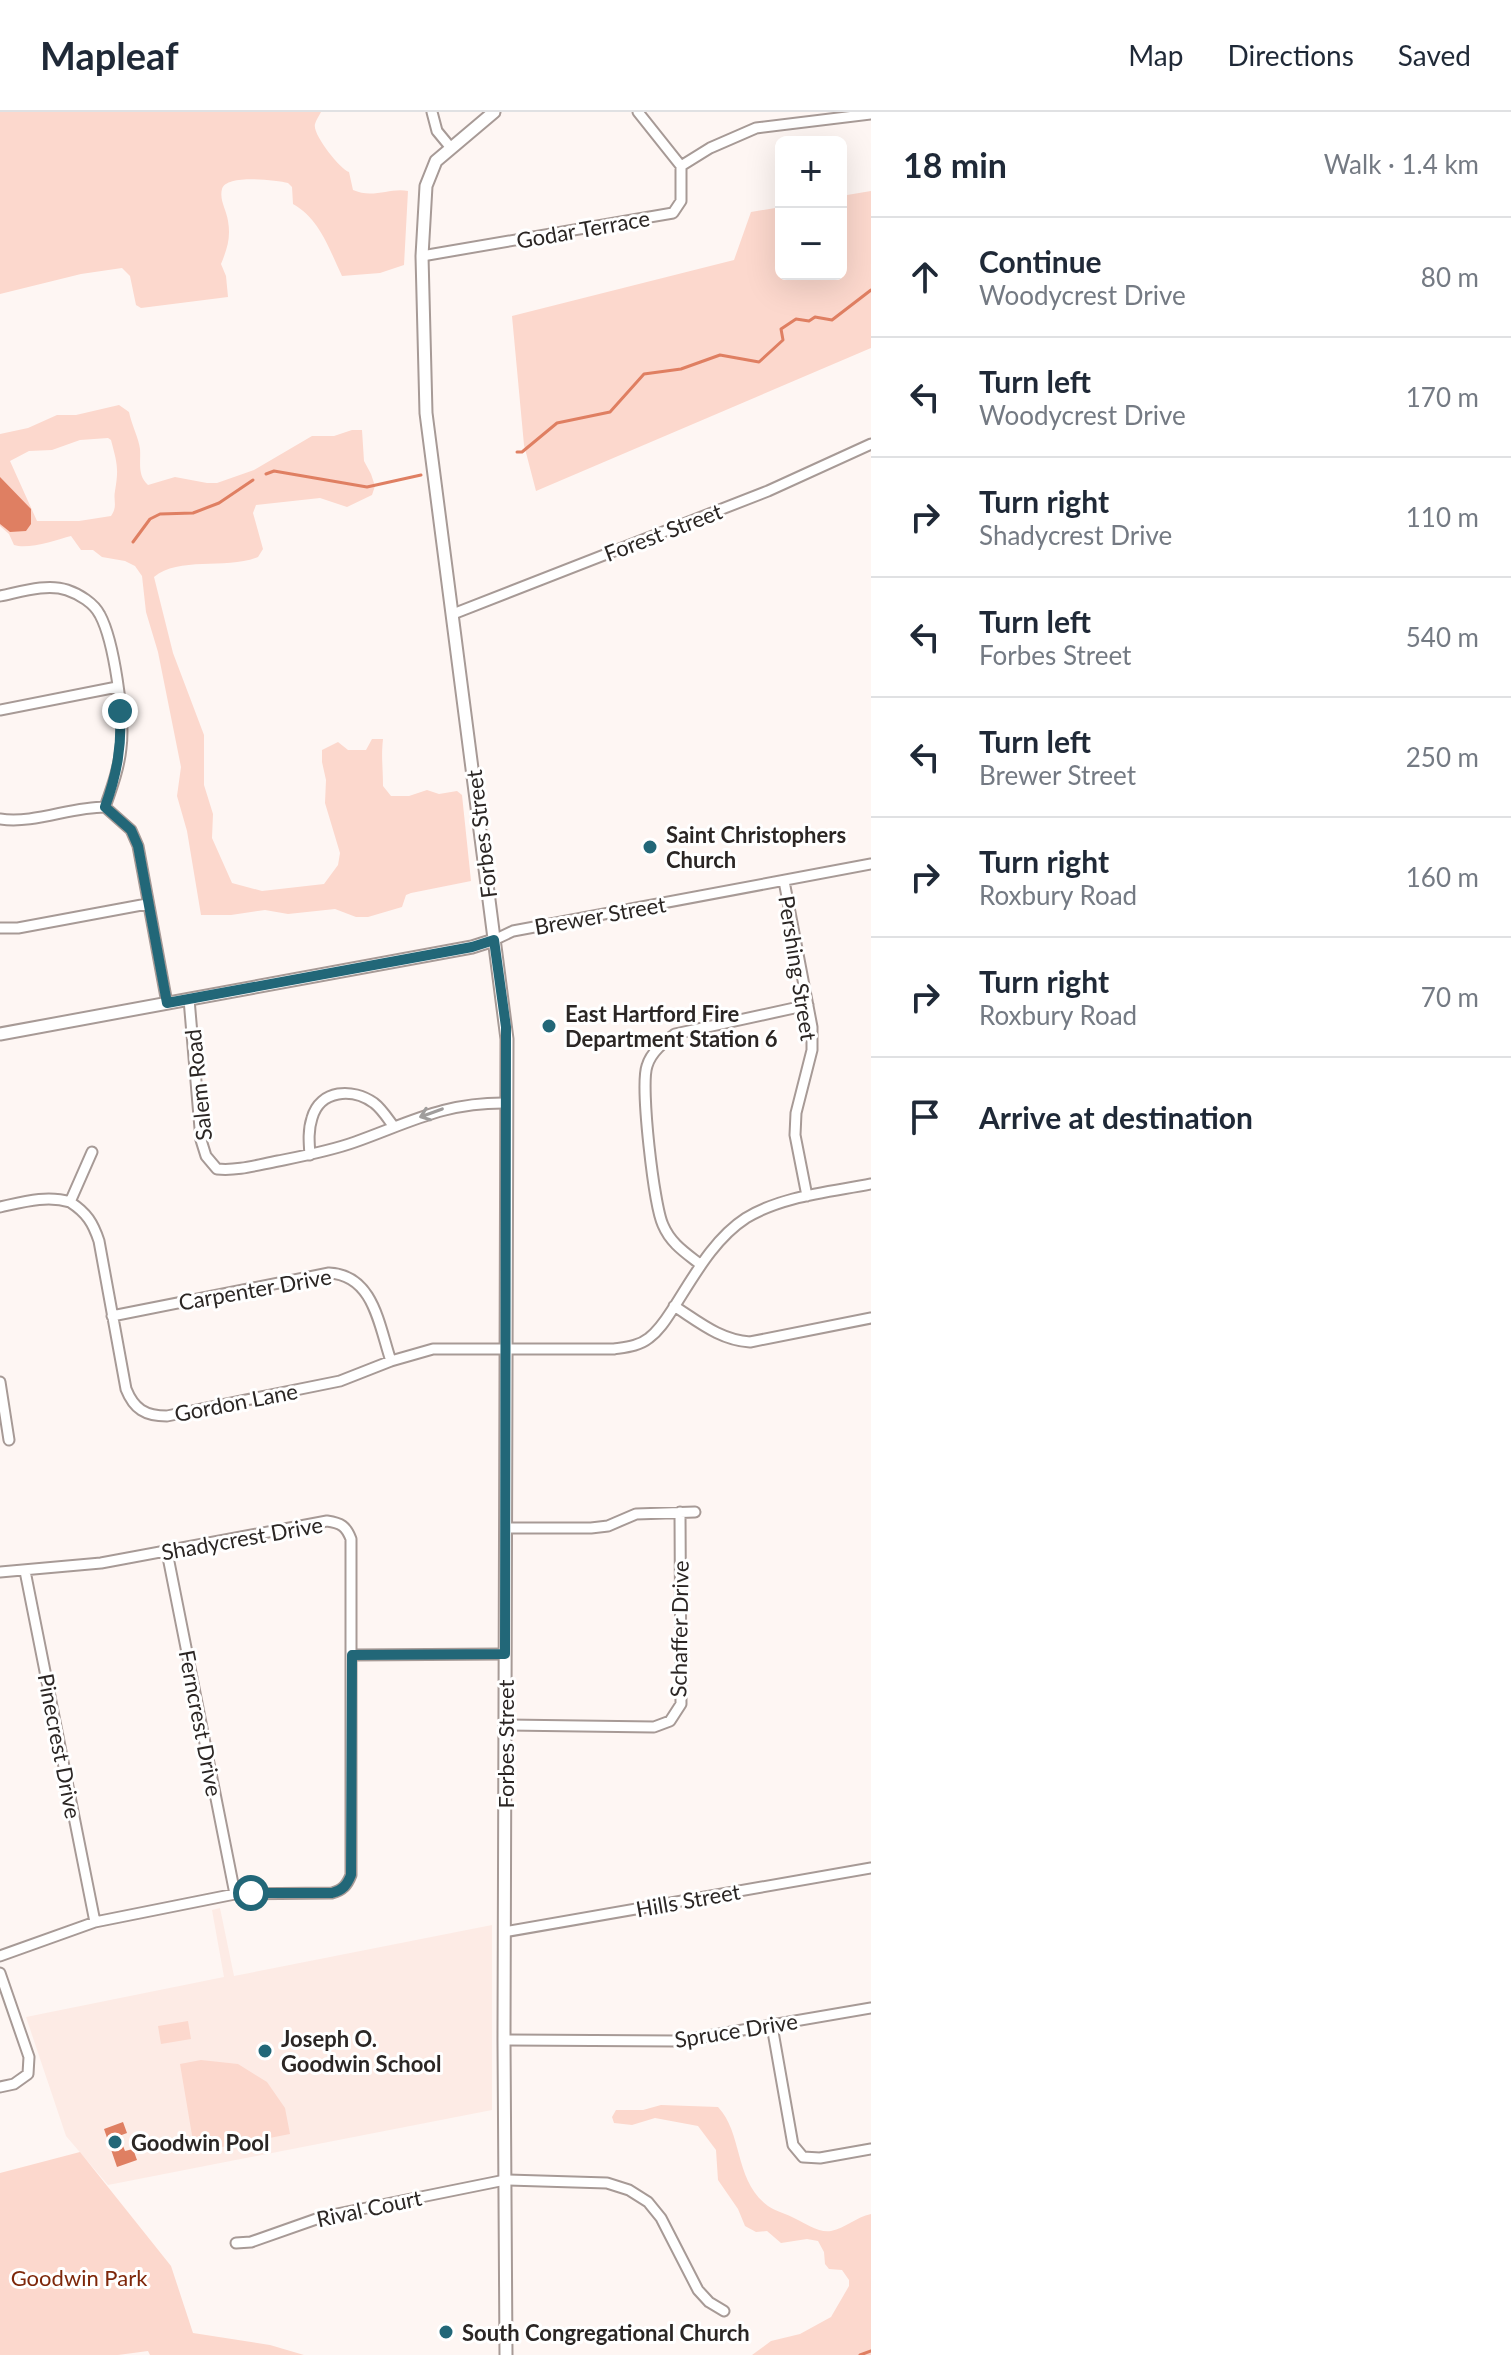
<!DOCTYPE html>
<html lang="en">
<head>
<meta charset="utf-8">
<style>
	:root { --surface:#fff; --page:#f2f2f3; --text:#1f2937; --muted:#747a83; --line:#e0e1e3 }
	body { margin:0; font-family:Lato,sans-serif; background:var(--page); color:var(--text) }
	.controls { position:absolute; right:24px; top:24px; display:grid; overflow:hidden; border-radius:12px; box-shadow:0 8px 32px #0002 }
	.controls button { width:72px; height:72px; display:grid; place-items:center; padding:0; border:0; border-bottom:2px solid var(--line); background:var(--surface); color:var(--text); font:40px sans-serif }
	.stop { position:absolute; width:24px; height:24px; margin:-18px; border:6px solid #226778; border-radius:50%; background:#fff }
	.stop.end { background:#226778; border-color:#fff; box-shadow:0 2px 8px #0008 }
	.list { margin:0; padding:0; list-style:none }
	h2 { display:flex; justify-content:space-between; align-items:center; height:104px; margin:0; padding:0 32px; font-size:34px }
	h2 small { font-size:26px; font-weight:400; color:var(--muted) }
	.list li { display:grid; grid-template-columns:52px 1fr auto; gap:24px; align-items:center; box-sizing:border-box; height:120px; padding:0 32px; border-top:2px solid var(--line) }
	.list b { display:block; font-size:30px; white-space:nowrap }
	.list p { margin:0; font-size:26px; white-space:nowrap; color:var(--muted) }
	.list em { font-size:26px; font-style:normal; color:var(--muted) }
	.icon { flex:none; width:44px; height:44px; fill:none; stroke:currentColor; stroke-width:2; stroke-linecap:round; stroke-linejoin:round }
	.map { position:relative; flex:none; width:871px; height:2243px; overflow:hidden }
	header { display:flex; align-items:center; gap:48px; box-sizing:border-box; height:112px; padding:0 40px; background:var(--surface); border-bottom:2px solid var(--line) }
	header strong { font-size:38px }
	nav { display:flex; gap:44px; margin-inline-start:auto; font-size:28px }
	main { display:flex }
	aside { flex:1; background:var(--surface) }
	.map>svg:first-child { display:block }
	.built { fill:#fdebe5 }
	.green { fill:#fcd8cd; fill-rule:evenodd }
	.water { fill:#df7f62 }
	.lines { fill:none; stroke-linecap:round; stroke-linejoin:round }
	.stream { stroke:#df7f62; stroke-width:3 }
	.minor-casing { stroke:#a79a96; stroke-width:13 }
	.major-casing { stroke:#a79a96; stroke-width:15 }
	.minor { stroke:#fff; stroke-width:9 }
	.major { stroke:#fff; stroke-width:11 }
	.oneway { stroke:#a09d9c }
	.route { stroke:#226778; stroke-width:10 }
	.poi-dot { fill:#226778; stroke:#fff; stroke-width:3 }
	.labels { text-anchor:middle; dominant-baseline:central; stroke-width:6; stroke-linejoin:round; paint-order:stroke }
	.street-label { font-size:22px; fill:#2b2624; stroke:#fff }
	.poi-label { font-size:22px; font-weight:bold; fill:#2b2624; stroke:#fff; text-anchor:start }
	.park-label { font-size:22px; fill:#7e270a; stroke:#fff }
</style>
</head>
<body>
<header>
<strong>Mapleaf</strong>
<nav><a>Map</a><a>Directions</a><a>Saved</a></nav>
</header>
<main>
<div class="map">
<svg width="871" height="2243" viewBox="0 0 871 2243">
	<rect width="100%" height="100%" fill="#fef6f3"/>
	<!-- built -->
	<path class="built" d="M220 1796 234 1864 492 1813V1998L108 2073 66 2024 26 1905 224 1865 212 1798Z"/>
	<!-- green -->
	<path class="green" d="M0 0H321C319 4 316 8 315 12 312 22 340 57 349 60L353 78C373 87 391 75 408 79L404 153 380 161 342 164C329 137 320 107 293 92L292 75 288 71C276 68 226 62 222 77 219 88 227 99 228 109 231 126 227 137 221 152L226 164 228 185 141 196 136 193 130 164 122 156 81 162 0 182Z
		M871 79V236L536 379 524 333 512 204 734 148 751 100 781 95V162H841V84Z
		M119 293 129 300C131 311 139 327 140 337 141 350 137 363 148 373L175 365 207 371H217L254 358 312 324H334L352 318H362L364 349 371 362 375 374 372 383 347 395 320 386 256 393 253 401 263 437 258 445C227 458 179 444 154 465L173 541 204 623V673L213 702 212 726 232 771 262 779 324 772 338 753 340 741 325 691 326 668 322 650V638L338 630 348 638H366L372 627H383C381 645 383 655 383 674L391 684H409L427 678 439 682 457 679 462 683 471 769 411 781 406 783 402 795 368 805H356L335 797 288 802 265 798 231 803H201L187 719 177 684 181 655 158 540 146 500 142 464 135 454 125 449 102 445 93 438H81L71 424C56 428 28 438 14 433L9 422 0 414V322L28 316 57 303H76ZM108 326 111 328C117 351 119 356 115 379 113 389 118 394 111 404L79 409H37L10 349 29 339 52 338 80 328Z
		M188 1909 191 1927 161 1932 158 1914Z
		M201 1948 238 1952 267 1970 285 1996 290 2022 201 2039 194 2035 180 1952Z
		M661 1993 718 1995C743 2021 734 2069 768 2094 775 2099 787 2102 796 2107 806 2112 819 2121 831 2119 846 2116 856 2105 871 2102V2243H752L771 2229 800 2222 831 2205 849 2174V2168L842 2158 829 2157 825 2152 824 2140 818 2129 807 2127 781 2131 767 2119 756 2120 745 2114 738 2097 718 2068 716 2038 698 2014 655 2006 632 2013 614 2011 612 2005 616 1998H643Z
		M80 2040 171 2154 193 2221 270 2233 304 2243H150L148 2239 118 2243H0V2061Z"/>
	<!-- water -->
	<path class="water" d="M0 365 31 397V412L26 419 10 420 0 412Z
		M123 2010 127 2021 119 2024 125 2039 133 2037 137 2048 117 2055 104 2017Z"/>
	<g class="lines">
		<!-- stream -->
		<path class="stream" d="M517 340H522L557 311 610 300 644 262 681 257 720 243 759 250 783 228 781 217 796 207 809 209 815 205 832 208 871 178
			M266 362 274 359 367 375 421 363
			M133 430 150 407 160 402 193 401 219 391 253 368
			M860 2243 871 2239"/>
		<defs>
			<path id="minor" d="M432 0 437 19 451 36
				M681 54 710 36 756 16 871 2
				M422 144 673 101 681 89V54L638 0
				M0 484C20 480 47 471 67 478 79 482 94 491 100 503 114 529 125 606 121 636 119 656 112 675 105 695L131 718 138 734 167 891
				M453 502 768 379 871 332
				M0 598 117 575
				M0 707C35 712 70 695 105 695
				M784 769 812 915V938L796 1001 795 1023 807 1084
				M0 816H18L147 792
				M494 828 513 819 871 752
				M189 887 201 1028 206 1044 217 1057C238 1059 257 1053 278 1049 303 1044 330 1039 355 1030 411 1010 445 990 507 991
				M310 1043C309 1030 308 1018 312 1006 320 977 353 976 374 991 382 997 388 1007 394 1015
				M70 1090C87 1101 93 1111 99 1129L126 1277C134 1297 145 1304 167 1304L340 1269 391 1249 433 1237H614C627 1235 639 1234 649 1226 661 1217 668 1204 676 1192 695 1162 715 1126 746 1106 782 1084 830 1080 871 1072
				M0 1095C23 1090 47 1083 70 1090L92 1040
				M701 1153C686 1141 671 1132 663 1113 654 1094 640 974 647 954 651 940 664 930 675 922L808 893
				M674 1194C699 1210 720 1228 750 1230L871 1206
				M112 1204 329 1161C374 1163 379 1214 391 1249
				M0 1270 9 1328
				M506 1416H591L608 1414 636 1402 695 1400
				M167 1440 235 1782
				M25 1459 95 1810
				M0 1460 101 1451 327 1409C341 1411 346 1414 351 1427V1763C347 1773 343 1778 332 1781L235 1782 95 1810 0 1844
				M352 1543 505 1542
				M505 1613 654 1615 670 1609 681 1592 680 1400
				M504 1820 871 1756
				M0 1861 29 1945 28 1962 14 1972 0 1975
				M772 1914 793 2033 803 2045 820 2046 871 2037
				M504 1928 678 1929 871 1896
				M236 2131 251 2130 322 2105 505 2068 607 2071 629 2078 648 2090 661 2106 698 2178 709 2190 724 2199"/>
			<path id="major" d="M494 0 436 49 426 74 422 144 426 301 507 927 504 1928 506 2243
				M0 922 472 835 494 828"/>
		</defs>
		<!-- minor casing -->
		<use href="#minor" class="minor-casing"/>
		<!-- major casing -->
		<use href="#major" class="major-casing"/>
		<!-- minor -->
		<use href="#minor" class="minor"/>
		<!-- major -->
		<use href="#major" class="major"/>
	</g>
	<!-- one-way arrows -->
	<defs><path id="oneway-shaft" d="M-6 0H5M1.5-3L5.5 0L1.5 3" fill="none" stroke-width="1.6" stroke-linecap="round" stroke-linejoin="round" transform="scale(2)"/></defs>
	<use class="oneway" href="#oneway-shaft" transform="translate(431 1001) rotate(160)"/>
	<g class="lines">
		<!-- route -->
		<path class="route" d="M120 599C122 634 117 662 105 695L131 718 138 734 167 891 472 835 494 828 506 915 505 1542 352 1543 351 1763C347 1773 343 1778 332 1781H251"/>
	</g>
	<!-- markers -->
	<g class="poi-dot">
		<circle cx="650" cy="735" r="8"/>
		<circle cx="549" cy="914" r="8"/>
		<circle cx="265" cy="1939" r="8"/>
		<circle cx="115" cy="2030" r="8"/>
		<circle cx="446" cy="2220" r="8"/>
	</g>
	<g class="labels">
		<!-- street labels -->
		<g class="street-label">
			<text transform="translate(583 117) rotate(-10)">Godar Terrace</text>
			<text transform="translate(663 420) rotate(-21)">Forest Street</text>
			<text transform="translate(481 722) rotate(-97)">Forbes Street</text>
			<text transform="translate(600 803) rotate(-10)">Brewer Street</text>
			<text transform="translate(798 856) rotate(81)">Pershing Street</text>
			<text transform="translate(198 973) rotate(-96)">Salem Road</text>
			<text transform="translate(255 1177) rotate(-10)">Carpenter Drive</text>
			<text transform="translate(236 1290) rotate(-11)">Gordon Lane</text>
			<text transform="translate(242 1426) rotate(-10)">Shadycrest Drive</text>
			<text transform="translate(679 1517) rotate(-89)">Schaffer Drive</text>
			<text transform="translate(201 1611) rotate(79)">Ferncrest Drive</text>
			<text transform="translate(505 1632) rotate(-90)">Forbes Street</text>
			<text transform="translate(60 1634) rotate(79)">Pinecrest Drive</text>
			<text transform="translate(688 1788) rotate(-10)">Hills Street</text>
			<text transform="translate(736 1918) rotate(-9)">Spruce Drive</text>
			<text transform="translate(369 2096) rotate(-12)">Rival Court</text>
		</g>
		<!-- poi labels -->
		<g class="poi-label">
			<text x="666" y="722">Saint Christophers<tspan x="666" dy="25">Church</tspan></text>
			<text x="565" y="901">East Hartford Fire<tspan x="565" dy="25">Department Station 6</tspan></text>
			<text x="281" y="1926">Joseph O.<tspan x="281" dy="25">Goodwin School</tspan></text>
			<text x="131" y="2030">Goodwin Pool</text>
			<text x="462" y="2220">South Congregational Church</text>
		</g>
		<!-- park labels -->
		<g class="park-label">
			<text x="79" y="2165">Goodwin Park</text>
		</g>
	</g>
</svg>
<div class="controls">
<button>+</button>
<button>−</button>
</div>
<div class="stop" style="left:251px;top:1781px"></div>
<div class="stop end" style="left:120px;top:599px"></div>
</div>
<aside>
<h2>18 min<small>Walk · 1.4 km</small></h2>
<ul class="list">
<li><svg class="icon" aria-label="ahead" viewBox="0 0 24 24"><path d="M12 20V5M6 11l6-6 6 6"/></svg><div><b>Continue</b><p>Woodycrest Drive</p></div><em>80 m</em></li>
<li><svg class="icon" aria-label="left" viewBox="0 0 24 24"><path d="M17 20v-9H6M10 6l-5 5 5 5"/></svg><div><b>Turn left</b><p>Woodycrest Drive</p></div><em>170 m</em></li>
<li><svg class="icon" aria-label="right" viewBox="0 0 24 24"><path d="M7 20v-9h11M14 6l5 5-5 5"/></svg><div><b>Turn right</b><p>Shadycrest Drive</p></div><em>110 m</em></li>
<li><svg class="icon" aria-label="left" viewBox="0 0 24 24"><path d="M17 20v-9H6M10 6l-5 5 5 5"/></svg><div><b>Turn left</b><p>Forbes Street</p></div><em>540 m</em></li>
<li><svg class="icon" aria-label="left" viewBox="0 0 24 24"><path d="M17 20v-9H6M10 6l-5 5 5 5"/></svg><div><b>Turn left</b><p>Brewer Street</p></div><em>250 m</em></li>
<li><svg class="icon" aria-label="right" viewBox="0 0 24 24"><path d="M7 20v-9h11M14 6l5 5-5 5"/></svg><div><b>Turn right</b><p>Roxbury Road</p></div><em>160 m</em></li>
<li><svg class="icon" aria-label="right" viewBox="0 0 24 24"><path d="M7 20v-9h11M14 6l5 5-5 5"/></svg><div><b>Turn right</b><p>Roxbury Road</p></div><em>70 m</em></li>
<li><svg class="icon" aria-label="arrive" viewBox="0 0 24 24"><path d="M6 21V4h12l-3 4 3 4H6"/></svg><div><b>Arrive at destination</b></div></li>
</ul>
</aside>
</main>
</body>
</html>
